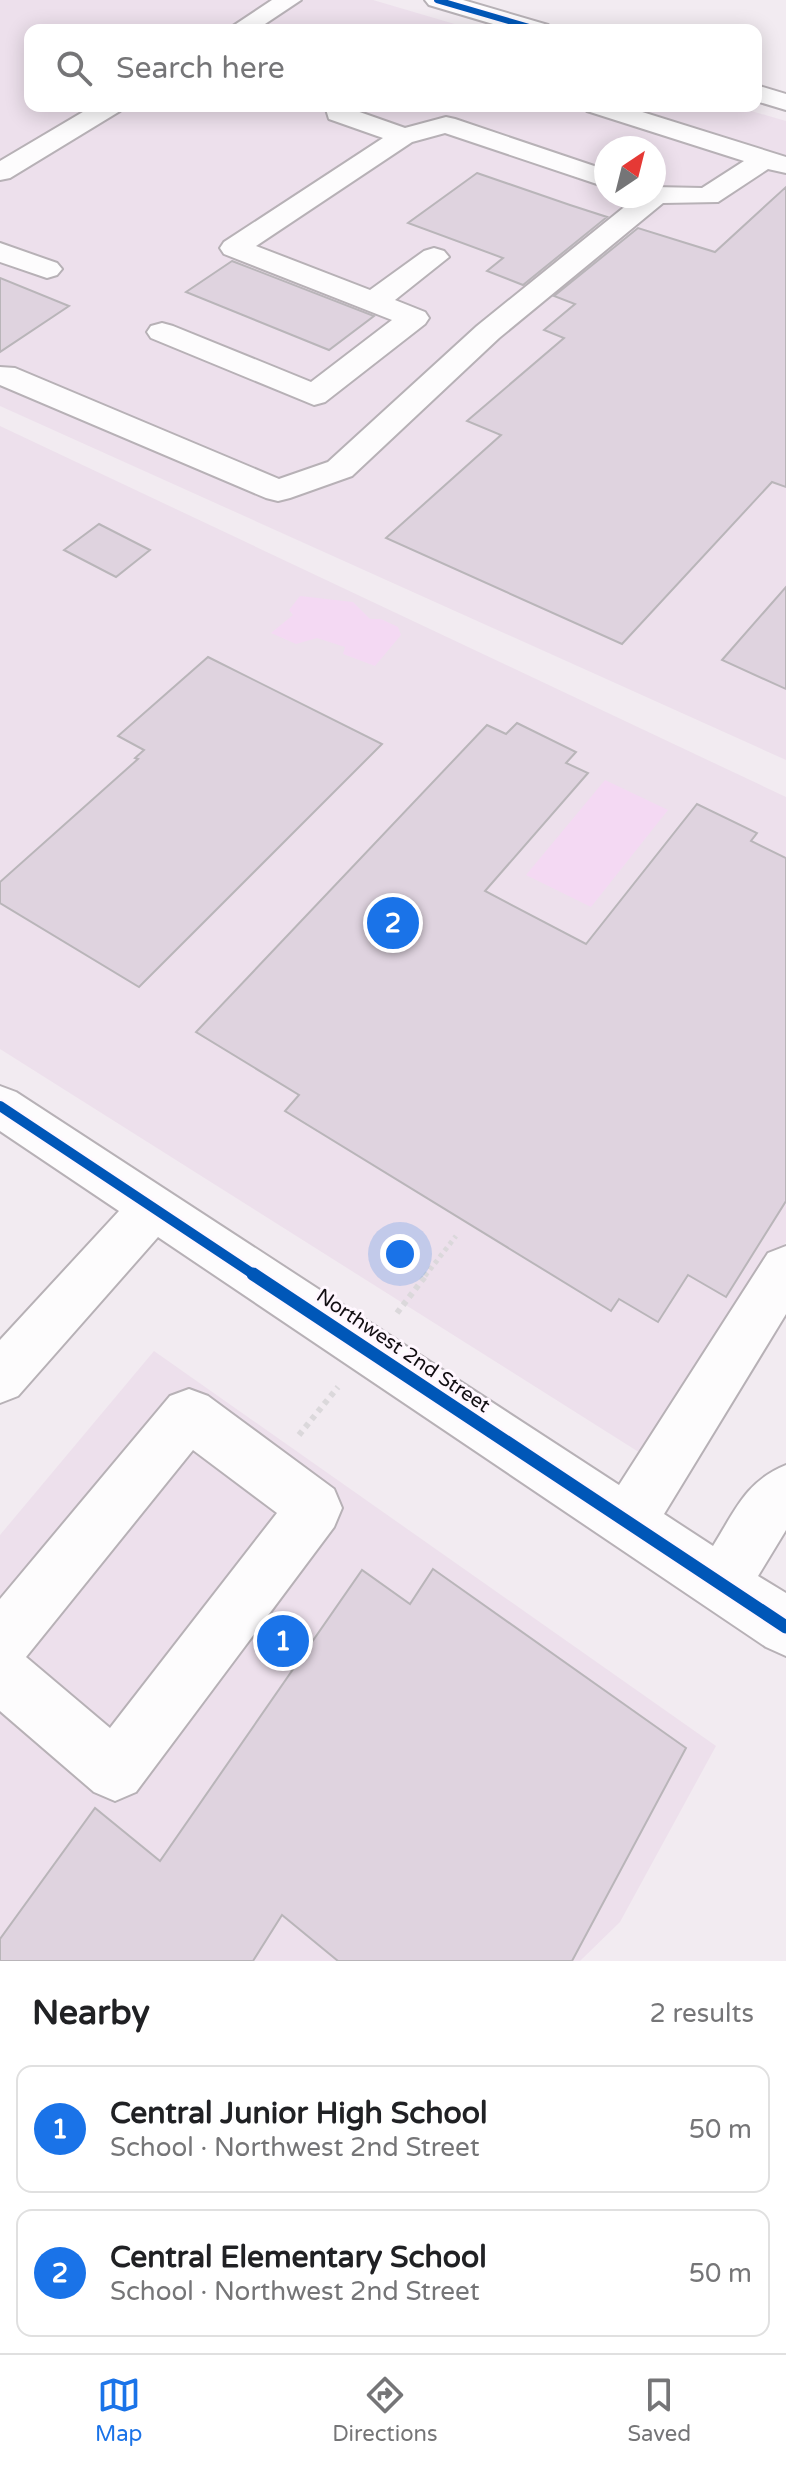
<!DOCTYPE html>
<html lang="en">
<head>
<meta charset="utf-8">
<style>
	:root { --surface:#fff; --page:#f2f2f2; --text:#202124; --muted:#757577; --line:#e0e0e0; --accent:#1a73e8 }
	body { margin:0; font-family:"Varela Round",sans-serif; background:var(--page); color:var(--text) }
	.compass { position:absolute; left:594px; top:136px; width:72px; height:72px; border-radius:50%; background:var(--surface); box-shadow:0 4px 20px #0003; rotate:35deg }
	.you { position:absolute; left:400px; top:1254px; width:28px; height:28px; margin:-20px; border:6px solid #fff; border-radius:50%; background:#1a73e8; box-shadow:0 0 0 12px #1a73e833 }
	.badge { display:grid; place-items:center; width:52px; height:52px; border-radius:50%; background:var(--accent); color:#fff; font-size:26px; font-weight:700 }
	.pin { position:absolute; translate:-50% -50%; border:4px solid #fff; box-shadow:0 2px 8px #0006 }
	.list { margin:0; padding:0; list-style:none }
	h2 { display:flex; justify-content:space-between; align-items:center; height:104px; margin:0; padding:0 32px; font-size:34px }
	h2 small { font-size:26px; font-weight:400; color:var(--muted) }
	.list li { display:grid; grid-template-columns:52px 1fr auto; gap:24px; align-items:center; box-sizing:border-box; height:128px; margin:0 16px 16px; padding:0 16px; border:2px solid var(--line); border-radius:16px }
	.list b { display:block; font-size:30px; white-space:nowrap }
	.list p { margin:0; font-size:26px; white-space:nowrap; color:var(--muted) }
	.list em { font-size:26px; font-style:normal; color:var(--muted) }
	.icon { flex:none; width:44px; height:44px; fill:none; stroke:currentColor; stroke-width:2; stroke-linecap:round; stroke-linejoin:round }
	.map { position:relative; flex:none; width:786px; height:1961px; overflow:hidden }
	.search { position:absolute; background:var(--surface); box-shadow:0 4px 20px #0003; left:24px; right:24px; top:24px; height:88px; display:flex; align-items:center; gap:20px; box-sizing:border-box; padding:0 28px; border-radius:16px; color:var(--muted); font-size:30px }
	.sheet { height:392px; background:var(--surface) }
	nav { display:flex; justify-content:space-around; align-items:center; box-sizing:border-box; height:112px; border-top:2px solid var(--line); background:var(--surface); font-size:22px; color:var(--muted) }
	nav a { display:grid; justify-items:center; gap:4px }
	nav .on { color:var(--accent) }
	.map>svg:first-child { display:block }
	.built { fill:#ede0ec; fill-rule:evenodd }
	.green { fill:#f4d9f3 }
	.building { fill:#dfd3df; stroke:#b9b5b9; stroke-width:2 }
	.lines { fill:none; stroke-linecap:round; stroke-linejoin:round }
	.minor-casing { stroke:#b7b1b6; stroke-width:4 }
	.path-far1 { stroke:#dbd8db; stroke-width:5; stroke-dasharray:4 4; stroke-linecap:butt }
	.path { stroke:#dbd8db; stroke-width:6; stroke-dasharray:5 5; stroke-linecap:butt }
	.minor { fill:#fdfcfd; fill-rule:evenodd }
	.cycleway-far2-casing { stroke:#fff7ff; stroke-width:9 }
	.cycleway-far1-casing { stroke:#fff7ff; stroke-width:15 }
	.cycleway-casing { stroke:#fff7ff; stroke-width:18 }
	.cycleway-far2 { stroke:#0057b8; stroke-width:6 }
	.cycleway-far1 { stroke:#0057b8; stroke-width:10 }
	.cycleway { stroke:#0057b8; stroke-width:13 }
	.labels { text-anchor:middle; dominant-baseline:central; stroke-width:6; stroke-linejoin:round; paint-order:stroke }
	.street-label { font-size:20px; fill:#120e12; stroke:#fff7ff }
</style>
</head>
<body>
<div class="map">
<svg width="786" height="1961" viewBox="0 0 786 1961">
	<rect width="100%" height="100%" fill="#f2ebf1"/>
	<!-- built -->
	<path class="built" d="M0 0H373L475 30H30V106H734L786 121V760L0 406ZM606 148H654V196H606Z
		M0 426 786 797V1242L645 1456 0 1049Z
		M154 1351 716 1746 620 1922 580 1961H0V1535Z"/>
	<!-- green -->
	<path class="green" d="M300 596 353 602 370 619H381L398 627 401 635 375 666 343 654 345 647 317 638 296 644 271 633 293 615 289 610Z
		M605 780 668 810 591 907 526 875Z"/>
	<!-- building -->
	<path class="building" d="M477 173 570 205 607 217 523 285 487 271 503 258 408 223Z
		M786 187V487L772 482 622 644 386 538 501 435 467 421 564 338 544 330 575 304 554 296 638 228 715 252Z
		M232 261 374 316 329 350 186 292Z
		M0 278 69 306 0 352Z
		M99 524 150 550 116 577 64 550Z
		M786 587V689L722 660Z
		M208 657 382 744 139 987 0 903V882L138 759 135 758 144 750 118 736Z
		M517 723 576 752 566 763 588 773 485 891 586 944 697 804 757 833 751 841 786 858V1201L726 1297 688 1275 658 1322 619 1299 611 1311 285 1111 299 1095 196 1032 487 725 506 734Z
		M433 1569 686 1748 572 1961H338L282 1915 253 1961H0V1939L95 1808 160 1861 362 1570 410 1604Z"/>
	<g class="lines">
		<defs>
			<path id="minor" d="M272 0H301L256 30H227Z
				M425 0H463L548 25 551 30H513L429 5Z
				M756 85 786 94V110L756 101Z
				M93 106H124L120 111 10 178 0 180V161Z
				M325 106H351V109L405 128 446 117 455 119 606 170V187L445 133 412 142 256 246 370 290 424 251 434 248 444 251 449 257 395 300 425 312 429 318 425 324 325 402 314 405 151 338 147 332 151 326 162 323 173 326 311 382 392 320 224 254 220 248 224 242 383 138 329 119Z
				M583 106H623L786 157V173L768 169 718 202 663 203 499 338 352 476 290 498 278 501 266 498 0 385V367L15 368 279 479 328 462 477 326 638 196H654V187L702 188 744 161 587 111Z
				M0 243 57 263 62 269 57 275 47 278 0 262Z
				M0 1086 16 1092 619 1485 768 1253 786 1246V1314L664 1514 713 1546C735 1511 746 1481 786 1465V1530L758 1576 786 1593V1656L766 1647 158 1237 18 1396 0 1403V1340L119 1211 0 1131Z
				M189 1389 208 1396 334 1489 342 1508 334 1527 136 1792 115 1801 94 1792 0 1711V1599L170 1396ZM193 1450 277 1513 110 1728 26 1657Z"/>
		</defs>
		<!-- minor casing -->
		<use href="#minor" class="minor-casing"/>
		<!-- path-far1 -->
		<path class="path-far1" d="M425 1276 456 1236"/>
		<!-- path -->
		<path class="path" d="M397 1313 427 1274
			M299 1435 338 1387"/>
		<!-- minor -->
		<use href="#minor" class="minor"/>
		<defs>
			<path id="cycleway-far2" d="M437 0 539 30"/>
			<path id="cycleway-far1" d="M0 1106 256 1276"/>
			<path id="cycleway" d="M253 1274 786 1627"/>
		</defs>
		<!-- cycleway-far2 casing -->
		<use href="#cycleway-far2" class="cycleway-far2-casing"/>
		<!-- cycleway-far1 casing -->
		<use href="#cycleway-far1" class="cycleway-far1-casing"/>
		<!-- cycleway casing -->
		<use href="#cycleway" class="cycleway-casing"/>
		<!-- cycleway-far2 -->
		<use href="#cycleway-far2" class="cycleway-far2"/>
		<!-- cycleway-far1 -->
		<use href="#cycleway-far1" class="cycleway-far1"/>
		<!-- cycleway -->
		<use href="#cycleway" class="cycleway"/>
	</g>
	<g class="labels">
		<!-- street labels -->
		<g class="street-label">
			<text transform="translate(403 1351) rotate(34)">Northwest 2nd Street</text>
		</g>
	</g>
</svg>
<svg class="compass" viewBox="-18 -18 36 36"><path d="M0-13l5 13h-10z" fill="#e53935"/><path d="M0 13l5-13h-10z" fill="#757577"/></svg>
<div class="you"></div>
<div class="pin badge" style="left:283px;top:1641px">1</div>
<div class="pin badge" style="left:393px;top:923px">2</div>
<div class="search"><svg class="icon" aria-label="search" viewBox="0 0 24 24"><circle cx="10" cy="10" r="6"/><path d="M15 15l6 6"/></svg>Search here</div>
</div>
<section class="sheet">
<h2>Nearby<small>2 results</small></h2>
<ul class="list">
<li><span class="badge">1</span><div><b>Central Junior High School</b><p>School · Northwest 2nd Street</p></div><em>50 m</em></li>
<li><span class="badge">2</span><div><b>Central Elementary School</b><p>School · Northwest 2nd Street</p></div><em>50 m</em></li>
</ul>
</section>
<nav>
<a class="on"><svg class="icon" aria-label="map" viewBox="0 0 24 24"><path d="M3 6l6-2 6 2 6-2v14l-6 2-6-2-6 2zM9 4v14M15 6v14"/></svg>Map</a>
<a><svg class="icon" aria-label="directions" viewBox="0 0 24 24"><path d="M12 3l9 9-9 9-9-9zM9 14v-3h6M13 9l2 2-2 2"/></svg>Directions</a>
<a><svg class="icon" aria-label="saved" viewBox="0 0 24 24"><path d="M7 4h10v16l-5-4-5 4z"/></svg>Saved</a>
</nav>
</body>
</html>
